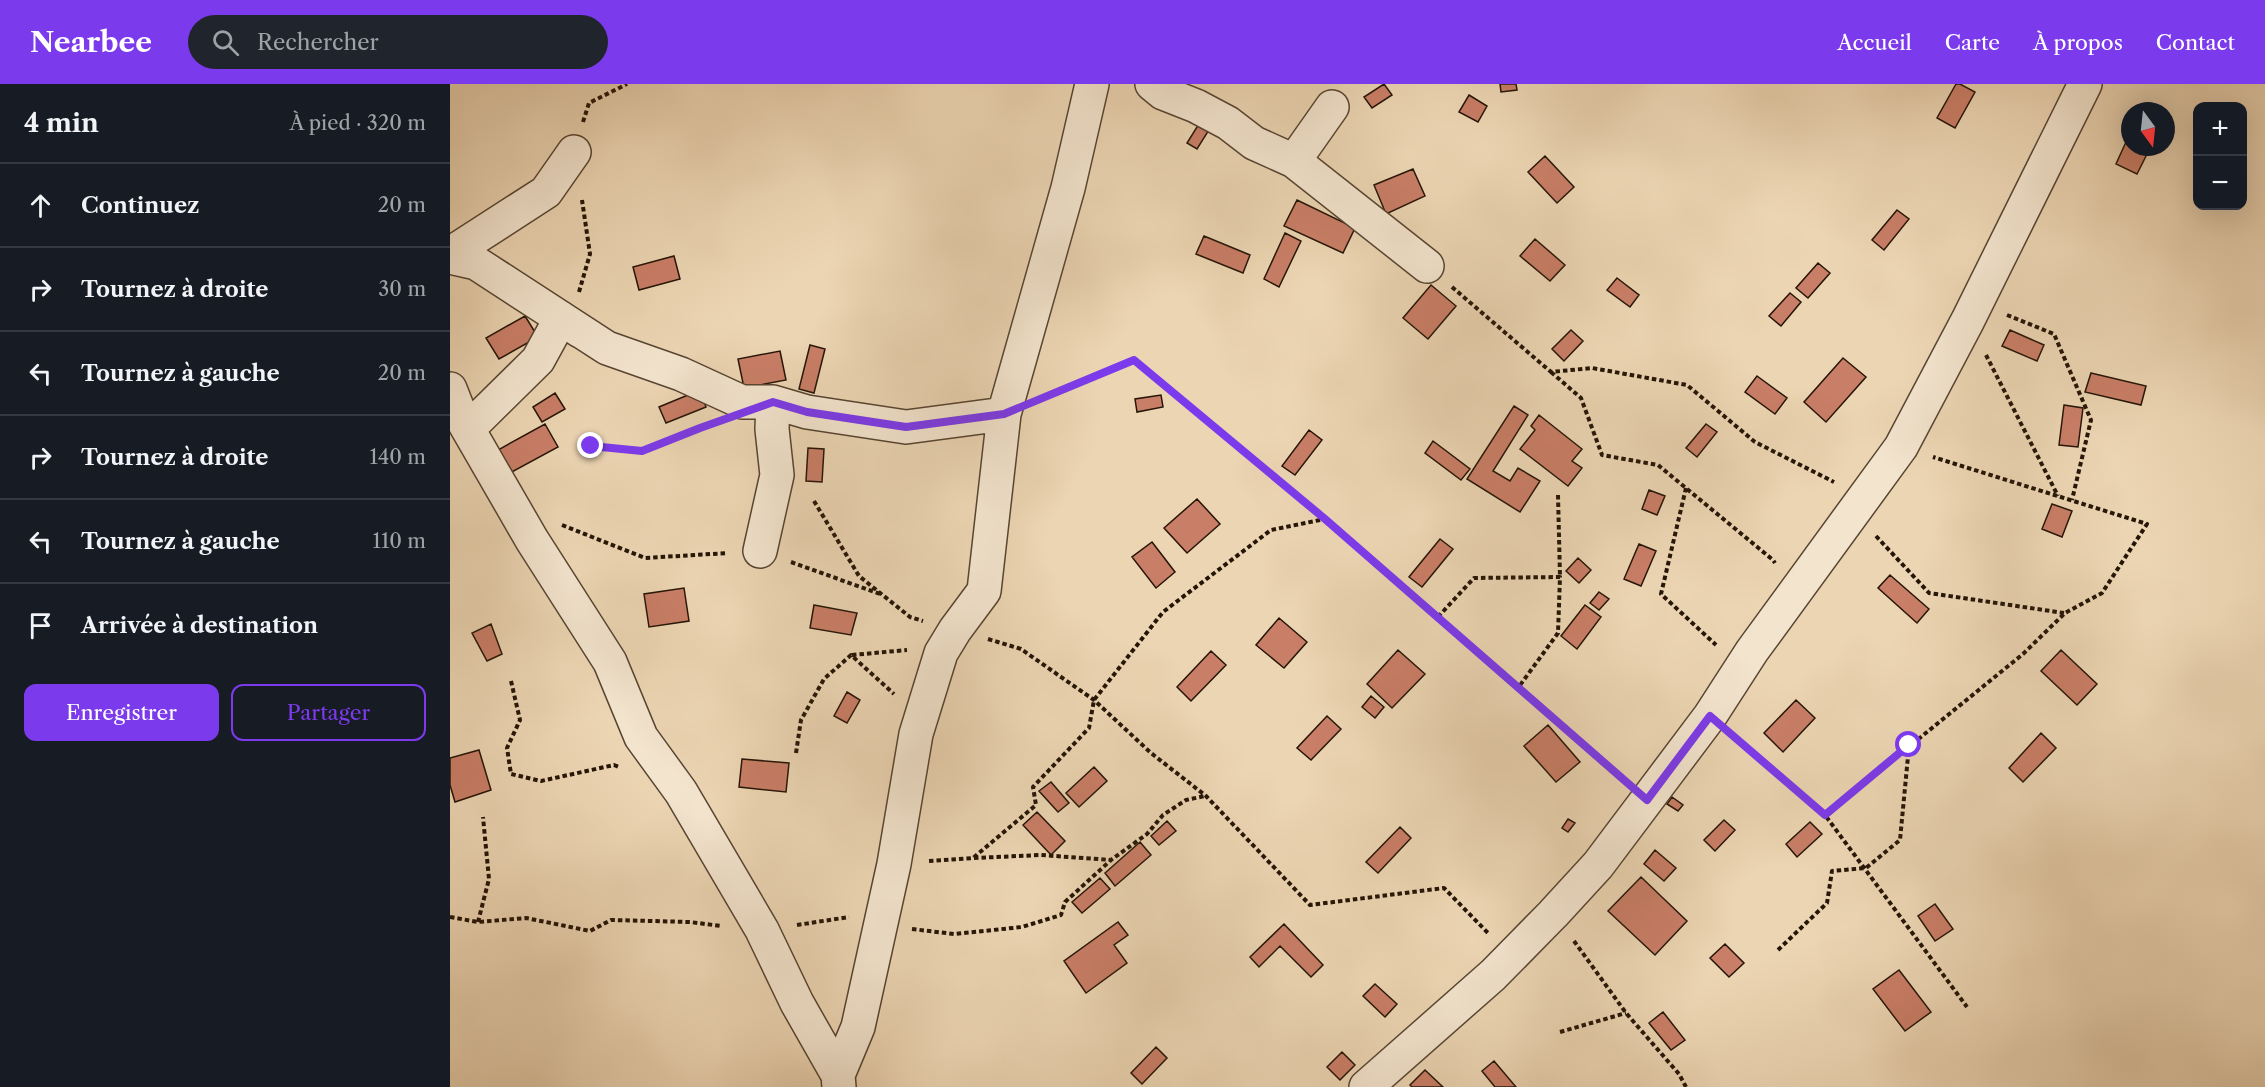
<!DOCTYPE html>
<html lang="fr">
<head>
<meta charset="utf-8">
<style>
	:root { --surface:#171b24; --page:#20242c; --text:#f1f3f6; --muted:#9ea1a6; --line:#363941; --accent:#7c3aed }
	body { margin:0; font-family:"Libre Caslon Text",serif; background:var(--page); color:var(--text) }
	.controls { position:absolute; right:18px; top:18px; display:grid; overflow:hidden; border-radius:12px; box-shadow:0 6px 24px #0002 }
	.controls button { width:54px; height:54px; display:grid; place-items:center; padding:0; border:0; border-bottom:2px solid var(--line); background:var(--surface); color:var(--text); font:30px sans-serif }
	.compass { position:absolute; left:1671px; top:18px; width:54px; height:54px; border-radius:50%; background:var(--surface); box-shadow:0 6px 24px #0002; rotate:165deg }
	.stop { position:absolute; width:18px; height:18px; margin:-14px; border:4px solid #7c3aed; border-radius:50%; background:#fff }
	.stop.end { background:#7c3aed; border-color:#fff; box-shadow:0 2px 6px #0008 }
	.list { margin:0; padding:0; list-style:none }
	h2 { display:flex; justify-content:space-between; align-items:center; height:78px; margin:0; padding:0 24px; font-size:26px }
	h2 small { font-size:20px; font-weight:400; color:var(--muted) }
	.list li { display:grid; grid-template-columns:39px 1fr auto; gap:18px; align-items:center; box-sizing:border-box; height:84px; padding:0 24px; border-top:2px solid var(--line) }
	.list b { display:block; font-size:22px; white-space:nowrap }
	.list em { font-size:20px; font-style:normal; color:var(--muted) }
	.actions { display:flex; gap:12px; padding:18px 24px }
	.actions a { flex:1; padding:14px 0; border:2px solid var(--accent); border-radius:12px; text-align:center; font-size:21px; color:var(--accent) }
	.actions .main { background:var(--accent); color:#fff }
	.icon { flex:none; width:33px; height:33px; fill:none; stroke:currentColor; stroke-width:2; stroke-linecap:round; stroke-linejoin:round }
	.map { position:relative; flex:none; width:1815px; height:1003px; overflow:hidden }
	header { display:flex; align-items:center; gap:36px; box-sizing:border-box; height:84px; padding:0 30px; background:var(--accent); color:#fff }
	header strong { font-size:28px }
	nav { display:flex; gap:33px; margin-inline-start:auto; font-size:21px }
	.search { width:420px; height:54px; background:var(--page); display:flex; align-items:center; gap:15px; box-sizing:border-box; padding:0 21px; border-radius:33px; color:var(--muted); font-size:22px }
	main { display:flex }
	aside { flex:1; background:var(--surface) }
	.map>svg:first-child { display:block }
	.building { fill:#c97e67; stroke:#251507; stroke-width:1.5 }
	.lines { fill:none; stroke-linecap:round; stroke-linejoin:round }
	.minor-casing { stroke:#574532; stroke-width:36 }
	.path { stroke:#251507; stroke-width:4; stroke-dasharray:4.5 3; stroke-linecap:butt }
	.minor { stroke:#f3e4ce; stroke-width:33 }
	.route { stroke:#7c3aed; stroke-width:8 }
</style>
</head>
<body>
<header>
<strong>Nearbee</strong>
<div class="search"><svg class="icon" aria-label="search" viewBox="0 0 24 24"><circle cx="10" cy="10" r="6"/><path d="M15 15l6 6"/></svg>Rechercher</div>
<nav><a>Accueil</a><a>Carte</a><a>À propos</a><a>Contact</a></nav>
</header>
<main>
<aside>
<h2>4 min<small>À pied · 320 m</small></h2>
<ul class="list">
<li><svg class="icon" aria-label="ahead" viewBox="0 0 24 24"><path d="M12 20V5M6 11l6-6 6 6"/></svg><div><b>Continuez</b></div><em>20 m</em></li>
<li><svg class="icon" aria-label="right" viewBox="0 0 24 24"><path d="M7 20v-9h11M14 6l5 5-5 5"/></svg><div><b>Tournez à droite</b></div><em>30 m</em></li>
<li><svg class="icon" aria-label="left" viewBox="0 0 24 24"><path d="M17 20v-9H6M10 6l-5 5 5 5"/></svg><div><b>Tournez à gauche</b></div><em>20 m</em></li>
<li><svg class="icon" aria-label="right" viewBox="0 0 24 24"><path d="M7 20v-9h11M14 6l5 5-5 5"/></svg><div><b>Tournez à droite</b></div><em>140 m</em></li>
<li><svg class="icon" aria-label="left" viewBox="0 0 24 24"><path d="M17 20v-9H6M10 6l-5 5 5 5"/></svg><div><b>Tournez à gauche</b></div><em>110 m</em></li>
<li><svg class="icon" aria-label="arrive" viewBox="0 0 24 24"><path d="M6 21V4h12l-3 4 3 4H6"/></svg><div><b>Arrivée à destination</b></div></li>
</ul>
<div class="actions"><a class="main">Enregistrer</a><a>Partager</a></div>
</aside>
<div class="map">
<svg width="1815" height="1003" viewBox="0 0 1815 1003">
	<rect width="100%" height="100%" fill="#ecd5b3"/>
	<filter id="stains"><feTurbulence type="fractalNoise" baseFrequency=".00333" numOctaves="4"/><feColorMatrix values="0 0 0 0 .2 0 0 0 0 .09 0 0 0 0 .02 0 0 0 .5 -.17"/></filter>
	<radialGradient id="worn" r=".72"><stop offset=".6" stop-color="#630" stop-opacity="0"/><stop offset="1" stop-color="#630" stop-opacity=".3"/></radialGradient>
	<!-- building -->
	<path class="building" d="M934 0 942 11 922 24 914 13Z
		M1050 0H1066L1067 6 1051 8Z
		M1506 0H1510L1525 8 1505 44 1487 34Z
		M1019 11 1037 22 1028 38 1009 28Z
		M752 35 762 41 747 65 737 59Z
		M1676 58 1680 60V63H1687L1698 68 1687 90 1666 80Z
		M1095 72 1124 103 1107 119 1078 88Z
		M963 85 975 112 936 130 924 101Z
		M847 116 905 144 893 169 834 142Z
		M1447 126 1459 135 1434 166 1422 156Z
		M835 149 851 157 829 203 814 195Z
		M754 152 800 171 793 189 746 170Z
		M1085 155 1115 181 1100 197 1070 172Z
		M224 172 230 195 189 206 183 183Z
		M1368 179 1380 189 1358 214 1346 204Z
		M1167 194 1189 211 1180 223 1157 206Z
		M981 201 1006 222 978 255 953 234Z
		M1340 209 1351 218 1331 242 1319 232Z
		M75 232 88 253 49 275 36 254Z
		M1121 246 1133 257 1114 277 1102 265Z
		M1560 246 1594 261 1587 277 1552 262Z
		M360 261 375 265 364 309 349 305Z
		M330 267 336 296 294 304 288 275Z
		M1393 274 1416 293 1376 338 1354 318Z
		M1641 289 1696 302 1691 321 1635 308Z
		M1307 292 1337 314 1325 330 1295 308Z
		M250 306 256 323 216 339 209 323Z
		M105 309 115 325 92 338 83 323Z
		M711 311 713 323 687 328 685 315Z
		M1614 321 1633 324 1628 363 1609 361Z
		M1064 322 1078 331 1043 387 1060 397 1068 384 1090 397 1070 428 1017 395Z
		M1089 331 1132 365 1122 377 1132 384 1118 402 1070 365 1085 346 1081 342Z
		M95 340 108 363 60 389 48 366Z
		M1256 340 1267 348 1247 373 1236 364Z
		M859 346 872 356 845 391 832 382Z
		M983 357 1020 385 1011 396 975 369Z
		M358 364 374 365 372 398 356 397Z
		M1199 406 1215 412 1207 431 1192 425Z
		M747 415 770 440 737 469 714 444Z
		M1602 420 1622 427 1612 453 1592 445Z
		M990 455 1003 465 972 503 959 493Z
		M702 458 725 488 706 504 682 473Z
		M1189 460 1206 467 1191 502 1174 495Z
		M1128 474 1141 486 1129 499 1116 487Z
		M1440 491 1479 525 1467 539 1428 504Z
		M234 504 239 537 199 543 194 510Z
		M1149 508 1159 515 1149 526 1140 519Z
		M364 521 407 529 401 551 360 544Z
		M1135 521 1151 533 1127 565 1111 552Z
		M829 534 857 558 834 584 806 561Z
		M41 540 52 570 37 577 22 549Z
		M948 566 975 590 942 624 917 600Z
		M1611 566 1647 600 1627 621 1591 587Z
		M761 567 776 581 741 617 727 603Z
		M397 608 410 616 397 639 384 632Z
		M921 612 934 623 925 634 912 623Z
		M1346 616 1365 634 1333 668 1314 649Z
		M877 632 891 645 861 676 847 664Z
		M1098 641 1130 678 1106 698 1074 662Z
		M1591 649 1606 664 1573 698 1559 684Z
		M29 666 41 706 5 718 0 701V674Z
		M292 675 339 679 336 708 289 703Z
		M644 683 657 697 629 723 616 709Z
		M601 698 619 719 608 728 589 707Z
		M1222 713 1233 721 1228 727 1217 720Z
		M587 728 615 757 601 771 573 741Z
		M1118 735 1125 739 1118 748 1112 744Z
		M1274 736 1285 746 1265 767 1254 756Z
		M717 737 726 747 709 761 701 752Z
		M1360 738 1372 750 1347 773 1336 760Z
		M950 743 961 754 928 789 916 778Z
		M690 758 701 771 665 802 655 789Z
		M1205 766 1226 784 1214 797 1194 780Z
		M1191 793 1237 837 1205 871 1158 827Z
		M650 794 660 805 632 829 622 818Z
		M1485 820 1503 845 1485 857 1468 832Z
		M668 838 678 851 664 861 677 879 636 909 614 877Z
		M834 840 873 881 861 893 830 862 809 883 800 873Z
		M1275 860 1294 879 1279 893 1260 874Z
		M1449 886 1481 928 1455 947 1423 905Z
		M925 900 947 920 935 933 913 912Z
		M1213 928 1235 956 1221 966 1199 939Z
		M706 963 717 974 692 1000 681 989Z
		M892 968 905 981 890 996 877 983Z
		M1044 977 1066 1003H1045L1032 987Z
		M975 986 993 1003H962L960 1001Z"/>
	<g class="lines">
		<defs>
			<path id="minor" d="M702 0 713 9 746 22 778 39 804 59 844 77 977 182
				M844 77 882 23
				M0 170 96 108 124 68
				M0 173 26 179 157 264 231 290 292 318H323L357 328 456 343 554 330
				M0 305 11 333 82 456 160 578 191 653 231 708 312 846 347 919 388 991
				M18 345 88 276 111 234 130 247
				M310 467 327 391 322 345 323 318
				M389 1003 388 991 408 943 444 780 466 650 491 569 505 546 534 507 554 330 618 104 642 0
				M916 1003 1043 891 1103 830 1148 781 1260 632 1302 567 1451 363 1518 236 1635 0"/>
		</defs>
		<!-- minor casing -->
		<use href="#minor" class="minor-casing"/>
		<!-- path -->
		<path class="path" d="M133 38 139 19 177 0
			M1002 203 1101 288 1142 284 1237 301 1305 358 1384 398
			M129 208 140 170 132 116
			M1557 231 1604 250 1641 336 1622 416
			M1536 271 1608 412
			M1101 288 1131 314 1152 371 1208 381 1323 476 1325 479
			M594 313 684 276 875 435 1172 694
			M142 362 192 367 260 340
			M1236 404 1211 510 1266 561
			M1108 411 1110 493
			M364 417 409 492 460 533 473 537
			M112 441 195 474 278 469
			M1426 452 1479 509 1614 529
			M341 478 430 510
			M988 533 1024 494 1110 493 1108 549 1068 604
			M538 555 571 565 644 616 701 669 756 712 860 821 994 804 1038 849
			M402 571 457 566
			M61 597 70 636 57 664 61 690 91 697 164 681 169 683
			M1286 654 1375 731 1517 923
			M346 669 351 636 374 595 401 571 444 610
			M1375 731 1573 570 1615 529 1652 509 1697 440 1483 373
			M524 774 591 771 661 776
			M479 777 523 774 586 721 583 703 639 644 644 616 713 528 821 446 875 435
			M0 833 28 838 76 834 140 847 161 836 240 838 271 842
			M28 838 39 795 33 733
			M347 841 399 833
			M462 845 504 850 572 843 611 831 615 818 661 776 697 750 713 731 736 716 755 712
			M1124 857 1176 929 1229 990 1236 1003
			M1328 866 1377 819 1382 787 1416 784 1450 756 1459 662
			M1110 948 1176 929"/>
		<!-- minor -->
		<use href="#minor" class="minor"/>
	</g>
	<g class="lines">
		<!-- route -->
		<path class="route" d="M141 362 192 367 250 344 323 318 357 328 456 343 554 330 684 276 875 435 1197 716 1260 632 1375 731 1459 661"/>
	</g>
	<rect width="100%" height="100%" filter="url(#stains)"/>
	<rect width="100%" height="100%" fill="url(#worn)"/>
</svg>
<div class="controls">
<button>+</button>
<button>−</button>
</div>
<svg class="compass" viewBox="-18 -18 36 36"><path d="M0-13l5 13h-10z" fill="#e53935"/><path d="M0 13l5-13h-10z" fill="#9ea1a6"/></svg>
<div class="stop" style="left:1459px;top:661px"></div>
<div class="stop end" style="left:141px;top:362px"></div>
</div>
</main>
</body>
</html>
